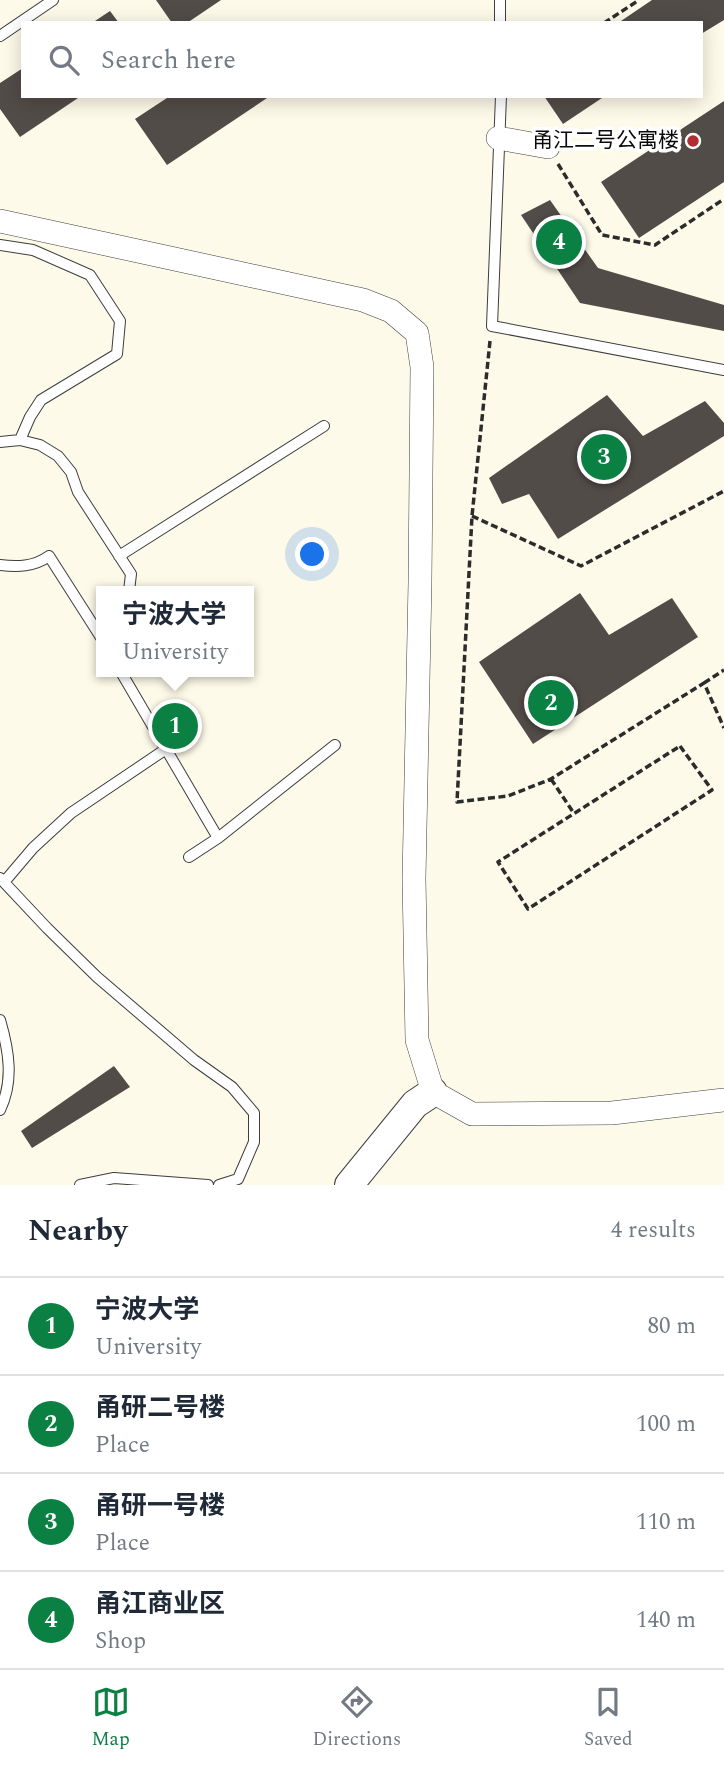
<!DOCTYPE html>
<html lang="en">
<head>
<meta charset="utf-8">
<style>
	:root { --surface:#fff; --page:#f6f6f7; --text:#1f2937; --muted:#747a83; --line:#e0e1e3; --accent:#0b8043 }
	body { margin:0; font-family:Spectral,"Noto Sans SC",serif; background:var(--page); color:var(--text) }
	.you { position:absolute; left:313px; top:555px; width:24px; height:24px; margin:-18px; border:5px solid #fff; border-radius:50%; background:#1a73e8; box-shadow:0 0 0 10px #1a73e833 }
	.badge { display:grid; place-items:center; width:46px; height:46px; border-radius:50%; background:var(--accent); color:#fff; font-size:23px; font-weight:700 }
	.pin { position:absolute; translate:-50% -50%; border:4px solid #fff; box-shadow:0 2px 7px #0006 }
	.popup { position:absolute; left:96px; top:586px; width:158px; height:91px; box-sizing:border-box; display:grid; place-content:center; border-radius:0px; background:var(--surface); filter:drop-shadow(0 2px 5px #0005); font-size:23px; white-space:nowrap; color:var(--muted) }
	.popup b { font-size:26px; color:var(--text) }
	.popup::after { content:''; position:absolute; left:50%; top:100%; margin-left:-14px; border:14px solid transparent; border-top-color:var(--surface) }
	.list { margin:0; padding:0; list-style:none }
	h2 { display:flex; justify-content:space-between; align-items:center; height:91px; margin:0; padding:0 28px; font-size:30px }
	h2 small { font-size:23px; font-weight:400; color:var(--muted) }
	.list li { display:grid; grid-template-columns:46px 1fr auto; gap:21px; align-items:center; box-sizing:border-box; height:98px; padding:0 28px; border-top:2px solid var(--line) }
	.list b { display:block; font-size:26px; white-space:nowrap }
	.list p { margin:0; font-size:23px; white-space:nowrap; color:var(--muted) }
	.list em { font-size:23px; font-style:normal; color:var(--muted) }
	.icon { flex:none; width:38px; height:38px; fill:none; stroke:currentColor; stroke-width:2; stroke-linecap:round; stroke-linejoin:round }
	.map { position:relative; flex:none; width:724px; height:1185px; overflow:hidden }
	.search { position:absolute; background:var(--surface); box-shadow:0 4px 18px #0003; left:21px; right:21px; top:21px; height:77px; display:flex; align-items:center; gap:18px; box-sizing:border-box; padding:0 24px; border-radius:0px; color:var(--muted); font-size:26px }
	.sheet { height:483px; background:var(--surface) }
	nav { display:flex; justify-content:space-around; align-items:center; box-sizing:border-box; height:98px; border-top:2px solid var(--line); background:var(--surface); font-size:19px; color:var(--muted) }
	nav a { display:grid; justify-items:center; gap:4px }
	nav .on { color:var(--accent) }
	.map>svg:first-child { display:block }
	.building { fill:#524c48 }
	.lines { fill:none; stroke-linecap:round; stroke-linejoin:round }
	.service-casing { stroke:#3d3d3d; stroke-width:12 }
	.minor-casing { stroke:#3d3d3d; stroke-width:24 }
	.tertiary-casing { stroke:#3d3d3d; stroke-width:30 }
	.path { stroke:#2c2c2c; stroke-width:3.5; stroke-dasharray:7 3.5; stroke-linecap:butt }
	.service { stroke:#fff; stroke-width:10 }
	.minor { stroke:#fff; stroke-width:23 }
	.tertiary { stroke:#fff; stroke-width:28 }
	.poi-dot { fill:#b02d33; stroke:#fff; stroke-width:2.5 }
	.labels { text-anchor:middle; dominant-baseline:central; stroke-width:7; stroke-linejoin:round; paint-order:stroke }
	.poi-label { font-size:21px; fill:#0a0a0a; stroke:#fff; text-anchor:end }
</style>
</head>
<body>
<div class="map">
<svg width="724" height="1185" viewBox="0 0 724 1185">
	<rect width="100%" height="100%" fill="#fefae9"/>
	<!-- building -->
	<path class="building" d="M156 0H221L187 23H172Z
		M652 0H724V20L701 34V23H618Z
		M110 11 119 23H92Z
		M23 68V96H81L20 137 0 109V83Z
		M170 96H270L167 165 135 119Z
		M544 96H605L563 124Z
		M724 101V182L639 238 601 182Z
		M550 200 598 268 724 305V331L580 303 521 215Z
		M607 395 643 436 705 401 724 423V436L558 539 529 494 502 504 489 478Z
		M580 593 609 635 672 598 698 637 533 744 479 662Z
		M114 1066 130 1087 32 1148 21 1131Z"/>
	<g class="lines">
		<defs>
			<path id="service" d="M500 0V23
				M0 36 53 0
				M501 96 492 326 724 370
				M0 245 33 250 90 275 120 321 117 354 41 400 30 417 20 440
				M0 442 20 440 40 445 58 456 71 472 78 492 131 574 129 591
				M119 556 324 426
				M0 565C17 567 34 567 49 556L102 639
				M121 672 218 838 335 745
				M189 857 218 838
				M0 878 47 928 97 977 194 1060 232 1087 254 1113V1142L238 1179 219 1185
				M5 881 33 848 71 813 166 749
				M0 1020C9 1051 14 1081 0 1110
				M80 1185 114 1178 208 1185"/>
			<path id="minor" d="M498 138 548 147
				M0 221 363 300 391 311 417 333 422 367 420 582 414 879 417 1040 433 1092 472 1114 612 1113 724 1100"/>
			<path id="tertiary" d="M349 1185 415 1104 433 1092"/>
		</defs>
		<!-- service casing -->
		<use href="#service" class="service-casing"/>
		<!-- minor casing -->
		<use href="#minor" class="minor-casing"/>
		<!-- tertiary casing -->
		<use href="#tertiary" class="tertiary-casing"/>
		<!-- path -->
		<path class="path" d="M604 23 639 0
			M558 164 602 235 655 245 724 199
			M490 341 472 516 457 802 508 796 551 779 704 683 724 728
			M472 516 581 566 724 491
			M704 683 724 670
			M680 746 712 790 528 909 498 862Z
			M551 779 573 812"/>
		<!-- service -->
		<use href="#service" class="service"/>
		<!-- minor -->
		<use href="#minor" class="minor"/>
		<!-- tertiary -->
		<use href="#tertiary" class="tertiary"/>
	</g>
	<!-- markers -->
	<circle class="poi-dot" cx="693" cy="141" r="7"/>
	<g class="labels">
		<!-- poi labels -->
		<g class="poi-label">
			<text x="679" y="141">甬江二号公寓楼</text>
		</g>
	</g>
</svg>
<div class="you"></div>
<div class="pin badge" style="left:175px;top:726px">1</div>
<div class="popup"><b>宁波大学</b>University</div>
<div class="pin badge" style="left:551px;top:703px">2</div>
<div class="pin badge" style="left:604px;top:457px">3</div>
<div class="pin badge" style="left:559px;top:242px">4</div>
<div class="search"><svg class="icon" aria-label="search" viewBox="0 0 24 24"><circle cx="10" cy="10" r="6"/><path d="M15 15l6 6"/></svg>Search here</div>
</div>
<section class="sheet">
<h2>Nearby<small>4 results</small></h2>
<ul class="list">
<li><span class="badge">1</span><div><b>宁波大学</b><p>University</p></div><em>80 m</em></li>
<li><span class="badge">2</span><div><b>甬研二号楼</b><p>Place</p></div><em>100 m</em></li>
<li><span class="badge">3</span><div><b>甬研一号楼</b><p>Place</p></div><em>110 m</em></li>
<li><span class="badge">4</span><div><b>甬江商业区</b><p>Shop</p></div><em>140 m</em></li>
</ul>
</section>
<nav>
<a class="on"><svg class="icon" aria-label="map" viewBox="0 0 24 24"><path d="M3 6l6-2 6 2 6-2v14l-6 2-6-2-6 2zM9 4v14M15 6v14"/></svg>Map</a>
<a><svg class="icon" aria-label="directions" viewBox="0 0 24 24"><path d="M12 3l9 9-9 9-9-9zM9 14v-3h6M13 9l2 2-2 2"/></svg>Directions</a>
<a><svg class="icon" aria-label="saved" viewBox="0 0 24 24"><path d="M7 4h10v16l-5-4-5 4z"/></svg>Saved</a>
</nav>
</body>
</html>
